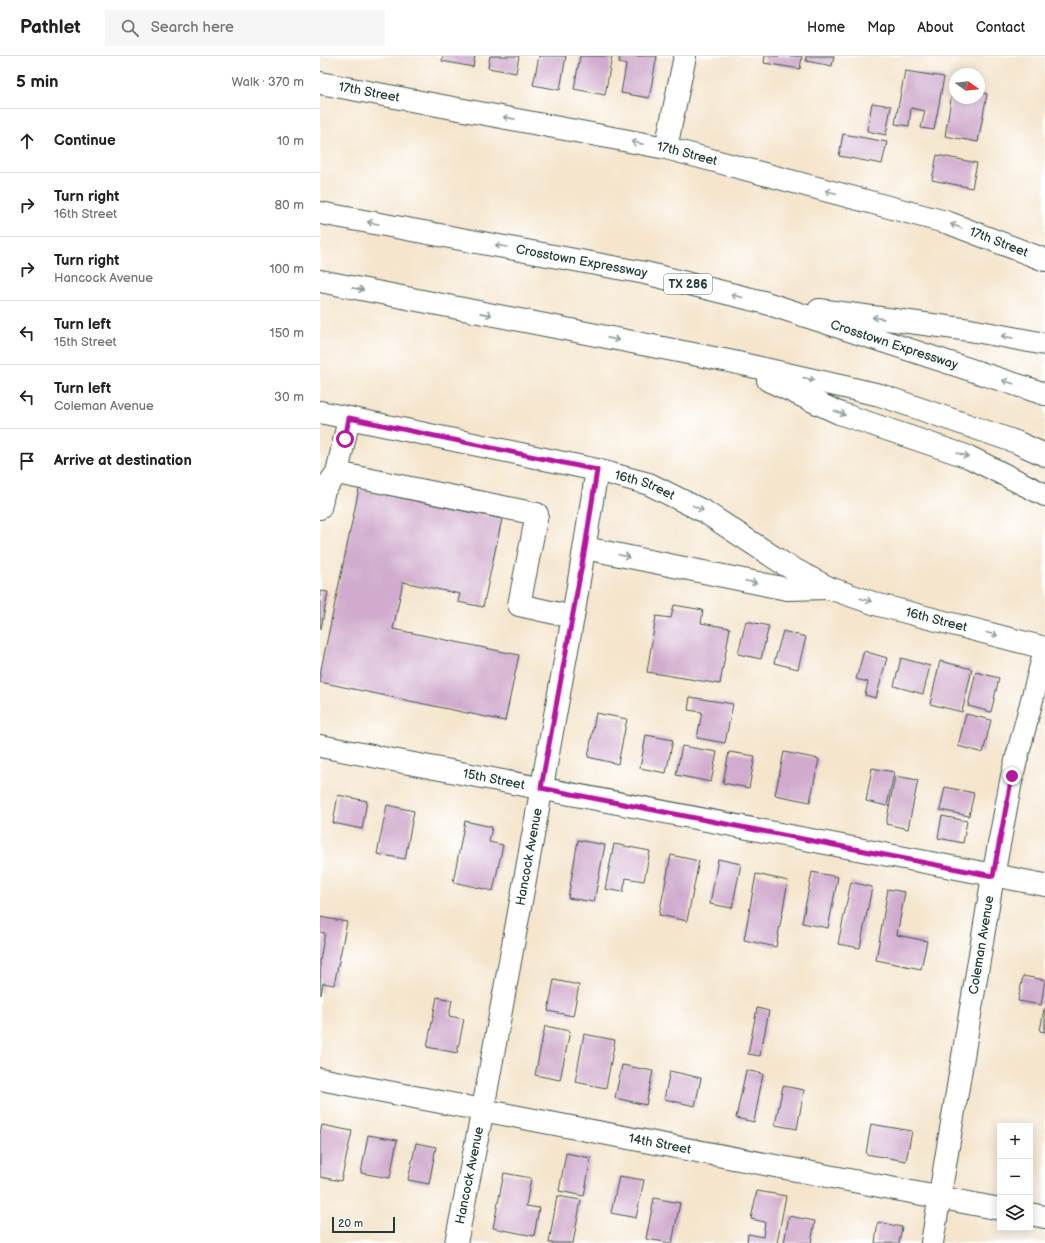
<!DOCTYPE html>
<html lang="en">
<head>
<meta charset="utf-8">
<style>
	:root { --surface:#fff; --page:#f6f6f6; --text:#202124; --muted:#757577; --line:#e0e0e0 }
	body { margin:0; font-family:"Balsamiq Sans",sans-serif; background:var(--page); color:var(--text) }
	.controls { position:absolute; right:12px; bottom:12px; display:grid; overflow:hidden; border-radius:0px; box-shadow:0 2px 10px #0003 }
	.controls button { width:36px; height:36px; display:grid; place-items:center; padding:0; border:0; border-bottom:1px solid var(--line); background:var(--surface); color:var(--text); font:20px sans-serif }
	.compass { position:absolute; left:629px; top:12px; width:36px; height:36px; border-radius:50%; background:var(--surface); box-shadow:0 2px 10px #0003; rotate:105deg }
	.scale { position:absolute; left:12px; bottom:10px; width:63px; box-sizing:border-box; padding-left:4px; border:2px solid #1f3d34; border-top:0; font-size:11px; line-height:14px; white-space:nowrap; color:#1f3d34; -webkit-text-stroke:3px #fff; paint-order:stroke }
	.stop { position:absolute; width:12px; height:12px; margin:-9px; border:3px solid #b5179e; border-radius:50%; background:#fff }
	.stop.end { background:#b5179e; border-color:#fff; box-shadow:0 1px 4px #0008 }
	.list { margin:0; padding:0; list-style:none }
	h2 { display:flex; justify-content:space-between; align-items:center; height:52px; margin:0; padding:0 16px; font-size:17px }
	h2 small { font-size:13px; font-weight:400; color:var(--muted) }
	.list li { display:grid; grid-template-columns:26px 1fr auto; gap:12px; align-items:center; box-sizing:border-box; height:64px; padding:0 16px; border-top:1px solid var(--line) }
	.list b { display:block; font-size:15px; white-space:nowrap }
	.list p { margin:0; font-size:13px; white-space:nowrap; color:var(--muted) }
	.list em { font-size:13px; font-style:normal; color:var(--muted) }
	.icon { flex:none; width:22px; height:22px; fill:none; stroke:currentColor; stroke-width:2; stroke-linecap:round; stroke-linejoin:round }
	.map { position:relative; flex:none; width:725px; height:1187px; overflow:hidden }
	header { display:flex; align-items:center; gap:24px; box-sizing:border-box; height:56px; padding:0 20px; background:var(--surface); border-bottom:1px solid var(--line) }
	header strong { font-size:19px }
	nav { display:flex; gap:22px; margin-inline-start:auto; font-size:14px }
	.search { width:280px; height:36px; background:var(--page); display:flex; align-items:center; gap:10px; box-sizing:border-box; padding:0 14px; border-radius:0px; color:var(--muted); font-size:15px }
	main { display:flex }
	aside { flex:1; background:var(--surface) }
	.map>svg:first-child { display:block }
	.building { fill:#d0abcd }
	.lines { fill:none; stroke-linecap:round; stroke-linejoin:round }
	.minor-casing { stroke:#3f564b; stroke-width:24 }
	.major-casing { stroke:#3f564b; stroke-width:24 }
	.highway-casing { stroke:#3f564b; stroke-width:24 }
	.minor { stroke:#fff; stroke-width:22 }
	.major { stroke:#fff; stroke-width:22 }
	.highway { stroke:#fff; stroke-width:22 }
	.oneway { stroke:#8f9e9a }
	.route { stroke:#b5179e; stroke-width:5 }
	.labels { text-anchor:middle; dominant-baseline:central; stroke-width:3; stroke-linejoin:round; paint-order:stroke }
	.shield { fill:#fff; stroke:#627771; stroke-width:1 }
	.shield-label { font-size:12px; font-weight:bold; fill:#1f3d34 }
	.street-label { font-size:13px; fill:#1f3d34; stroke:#fff }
</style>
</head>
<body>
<header>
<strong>Pathlet</strong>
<div class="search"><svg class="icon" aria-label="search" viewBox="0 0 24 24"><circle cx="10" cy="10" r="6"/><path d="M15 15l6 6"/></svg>Search here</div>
<nav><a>Home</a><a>Map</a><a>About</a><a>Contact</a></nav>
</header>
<main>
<aside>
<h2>5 min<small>Walk · 370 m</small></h2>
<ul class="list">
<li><svg class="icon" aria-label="ahead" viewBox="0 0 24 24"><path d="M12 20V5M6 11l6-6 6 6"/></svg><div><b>Continue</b></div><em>10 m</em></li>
<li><svg class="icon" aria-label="right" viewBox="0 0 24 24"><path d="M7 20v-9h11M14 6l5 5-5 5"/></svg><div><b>Turn right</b><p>16th Street</p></div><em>80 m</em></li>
<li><svg class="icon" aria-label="right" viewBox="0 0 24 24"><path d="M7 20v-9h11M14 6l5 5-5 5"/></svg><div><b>Turn right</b><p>Hancock Avenue</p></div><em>100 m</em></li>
<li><svg class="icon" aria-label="left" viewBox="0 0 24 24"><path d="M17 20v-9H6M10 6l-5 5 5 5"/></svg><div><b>Turn left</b><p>15th Street</p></div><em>150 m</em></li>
<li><svg class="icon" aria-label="left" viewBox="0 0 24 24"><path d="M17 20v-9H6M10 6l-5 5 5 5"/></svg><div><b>Turn left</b><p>Coleman Avenue</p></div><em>30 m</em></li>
<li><svg class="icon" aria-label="arrive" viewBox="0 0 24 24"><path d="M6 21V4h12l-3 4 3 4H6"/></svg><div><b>Arrive at destination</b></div></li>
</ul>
</aside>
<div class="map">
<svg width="725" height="1187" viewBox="0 0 725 1187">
	<rect width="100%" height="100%" fill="#fff"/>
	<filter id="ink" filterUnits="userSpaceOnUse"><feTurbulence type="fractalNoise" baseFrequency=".025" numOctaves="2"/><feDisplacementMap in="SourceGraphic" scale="8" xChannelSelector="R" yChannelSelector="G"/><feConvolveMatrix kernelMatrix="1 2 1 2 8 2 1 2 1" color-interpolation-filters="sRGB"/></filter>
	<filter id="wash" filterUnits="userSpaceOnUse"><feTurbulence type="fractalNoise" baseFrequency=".012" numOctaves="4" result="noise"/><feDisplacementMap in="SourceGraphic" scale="16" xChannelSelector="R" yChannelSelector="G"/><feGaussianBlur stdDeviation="0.9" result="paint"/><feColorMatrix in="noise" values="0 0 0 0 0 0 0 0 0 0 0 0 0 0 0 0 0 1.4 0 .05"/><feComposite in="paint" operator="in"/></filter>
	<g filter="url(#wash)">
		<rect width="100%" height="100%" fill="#f5e5cd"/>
		<g id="blocks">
			<!-- building -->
			<path class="building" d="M123 0H155L153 11 122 5Z
				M170 0H199L196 17 168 12Z
				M219 0H246L240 34 213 29Z
				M260 0H292L285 39 254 33Z
				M300 0H337L329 42 301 37 306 9 299 7Z
				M445 0H482L480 13 444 7Z
				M486 0H514L512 10 486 5Z
				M585 15 624 21 614 74 601 72 605 55 591 52 589 70 575 68Z
				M633 31 635 32V42H659V36L667 38 658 86 625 80Z
				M552 47 571 50 566 79 547 75Z
				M523 78 567 86 562 108 519 100Z
				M617 99 657 107 652 132 612 124Z
				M39 433 182 463 163 551 138 546 140 538 83 526 73 573 199 599 185 665 0 626V618Z
				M0 535 8 536 1 573H0Z
				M354 549 383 554 381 567 410 572 400 628 327 616 336 560 351 562Z
				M426 565 449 570 441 603 418 598Z
				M463 575 486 581 478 613 454 607Z
				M544 595 567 602 556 642 545 639 548 626 536 623Z
				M581 602 610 610 603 638 574 630Z
				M620 605 652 613 642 656 610 648Z
				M656 616 679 622 671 656 648 650Z
				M370 641 413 648 405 687 377 682 382 656 368 654Z
				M276 657 307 663 298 708 268 701Z
				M646 658 671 664 663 697 638 690Z
				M326 679 353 684 346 717 320 712Z
				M362 690 397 696 391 726 356 719Z
				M409 696 435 700 429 732 403 727Z
				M464 696 499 703 490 746 455 739Z
				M552 712 574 716 567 750 546 745Z
				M575 720 598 724 588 773 566 768Z
				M625 731 654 737 649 760 620 754Z
				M18 739 47 745 42 773 13 767Z
				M67 749 94 755 85 803 57 798Z
				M622 760 647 765 643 787 618 782Z
				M145 765 172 771 169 786 183 789 173 835 133 826Z
				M258 784 285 789 274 846 248 842Z
				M294 788 330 795 324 825 306 822 303 836 285 833Z
				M351 799 379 805 367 865 339 859Z
				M398 803 421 808 412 852 390 848Z
				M492 816 518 821 508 872 482 867Z
				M436 818 468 825 456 891 424 884Z
				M531 826 552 831 540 892 518 888Z
				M568 833 585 836 577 879 607 885 601 913 556 904Z
				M0 861 27 866 14 929 3 927 1 939 0 904 5 877 0 876Z
				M703 920 725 924 721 949 698 945Z
				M234 924 259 929 253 960 228 955Z
				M117 941 132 944 129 960 144 963 137 997 107 991Z
				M437 952 449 955 440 1000 428 998Z
				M724 953H725V976L720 975Z
				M225 970 250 975 240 1024 215 1019Z
				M264 978 295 984 286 1032 255 1026Z
				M302 1009 333 1015 326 1049 295 1042Z
				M426 1014 443 1018 434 1066 416 1062Z
				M350 1015 381 1022 375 1050 344 1043Z
				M463 1030 484 1034 477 1073 455 1069Z
				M551 1068 592 1075 586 1105 546 1098Z
				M2 1069 32 1075 21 1125 0 1121V1078Z
				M48 1079 77 1084 70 1122 41 1117Z
				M96 1087 116 1091 109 1128 88 1124Z
				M246 1097 271 1102 264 1140 239 1135Z
				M184 1117 211 1122 206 1150 219 1152 214 1180 173 1172Z
				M299 1120 324 1124 316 1162 291 1157Z
				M437 1135 466 1140 457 1187H427L428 1178 443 1181 445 1166 431 1163Z
				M237 1140 261 1144 253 1187H229Z
				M334 1142 360 1147 352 1187 326 1183Z
				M469 1160 495 1165 491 1187H464Z
				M558 1166 582 1171 579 1187H555Z"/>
		</g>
	</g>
	<g filter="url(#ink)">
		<use href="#blocks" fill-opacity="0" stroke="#3f564b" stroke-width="1"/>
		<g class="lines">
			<defs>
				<g id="minor">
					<path d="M346 92 365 0"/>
					<path d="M17 417 217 458 199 549 253 561"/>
					<path d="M0 452 4 434 17 417 29 362"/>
					<path d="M265 492 467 533 509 532"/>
					<path id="s1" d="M0 690 725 829"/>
					<path id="s2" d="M0 1023 680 1153"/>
					<path d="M710 1158 725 1161"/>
					<path id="s3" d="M136 1187 163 1053 253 561 277 414"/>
					<path id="s4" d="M612 1187 673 820 692 720 725 594"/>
				</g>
				<g id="major">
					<path id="s5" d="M0 27 346 92 629 167 725 204"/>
					<path id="s6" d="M0 356 277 414 329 428 385 456 464 508 509 532 559 549 725 592"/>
				</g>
				<g id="highway">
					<path id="s7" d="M0 157 325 217 443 246 725 338"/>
					<path d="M0 225 409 305 560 339 696 386 725 399"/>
					<path d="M499 254 650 274 725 288"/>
					<path d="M448 324 519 357 649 401 725 439"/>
				</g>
			</defs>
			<!-- minor casing -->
			<use href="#minor" class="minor-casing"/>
			<!-- major casing -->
			<use href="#major" class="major-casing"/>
			<!-- highway casing -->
			<use href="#highway" class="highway-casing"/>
			<!-- minor -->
			<use href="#minor" class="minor"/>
			<!-- major -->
			<use href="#major" class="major"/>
			<!-- highway -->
			<use href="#highway" class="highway"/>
		</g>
		<!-- one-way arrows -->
		<defs><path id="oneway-shaft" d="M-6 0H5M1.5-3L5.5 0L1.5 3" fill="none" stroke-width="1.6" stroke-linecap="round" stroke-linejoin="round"/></defs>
		<g class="oneway">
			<use href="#oneway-shaft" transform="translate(189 62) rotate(-169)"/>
			<use href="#oneway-shaft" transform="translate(317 87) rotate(-169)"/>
			<use href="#oneway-shaft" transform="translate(511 136) rotate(-165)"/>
			<use href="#oneway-shaft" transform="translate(53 167) rotate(-170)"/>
			<use href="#oneway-shaft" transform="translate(636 170) rotate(-159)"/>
			<use href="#oneway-shaft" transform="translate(181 190) rotate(-170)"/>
			<use href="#oneway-shaft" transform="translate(38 233) rotate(11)"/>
			<use href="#oneway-shaft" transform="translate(417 240) rotate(-166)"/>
			<use href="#oneway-shaft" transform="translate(166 258) rotate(11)"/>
			<use href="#oneway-shaft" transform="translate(558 262) rotate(-172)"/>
			<use href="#oneway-shaft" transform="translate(687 281) rotate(-170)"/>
			<use href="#oneway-shaft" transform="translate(293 283) rotate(11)"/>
			<use href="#oneway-shaft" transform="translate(489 323) rotate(13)"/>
			<use href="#oneway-shaft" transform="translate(688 326) rotate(-162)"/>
			<use href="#oneway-shaft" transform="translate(520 357) rotate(21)"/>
			<use href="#oneway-shaft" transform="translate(643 399) rotate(19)"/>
			<use href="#oneway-shaft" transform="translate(378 452) rotate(26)"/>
			<use href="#oneway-shaft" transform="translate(304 500) rotate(12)"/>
			<use href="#oneway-shaft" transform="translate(431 526) rotate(12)"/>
			<use href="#oneway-shaft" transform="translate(546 544) rotate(18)"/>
			<use href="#oneway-shaft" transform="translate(672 578) rotate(15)"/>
		</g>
	</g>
	<g class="lines" filter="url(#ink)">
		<!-- route -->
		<path class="route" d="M25 383 29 362 277 414 265 492 221 732 673 820 692 720"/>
	</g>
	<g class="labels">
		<!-- shield labels -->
		<rect class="shield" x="344" y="218" width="48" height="20" rx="3"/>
		<g class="shield-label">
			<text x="368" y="228">TX 286</text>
		</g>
		<!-- street labels -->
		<g class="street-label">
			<text stroke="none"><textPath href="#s5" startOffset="50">17th Street</textPath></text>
			<text stroke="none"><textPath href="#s5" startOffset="374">17th Street</textPath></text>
			<text stroke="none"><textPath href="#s5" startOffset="698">17th Street</textPath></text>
			<text stroke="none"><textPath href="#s7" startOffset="266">Crosstown Expressway</textPath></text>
			<text stroke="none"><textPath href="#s7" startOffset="590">Crosstown Expressway</textPath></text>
			<text stroke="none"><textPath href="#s6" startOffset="333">16th Street</textPath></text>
			<text stroke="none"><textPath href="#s6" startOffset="657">16th Street</textPath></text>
			<text stroke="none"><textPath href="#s1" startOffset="177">15th Street</textPath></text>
			<text stroke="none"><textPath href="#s3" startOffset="393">Hancock Avenue</textPath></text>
			<text stroke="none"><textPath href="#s4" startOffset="302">Coleman Avenue</textPath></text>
			<text stroke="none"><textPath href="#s2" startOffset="346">14th Street</textPath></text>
			<text stroke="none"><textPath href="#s3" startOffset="69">Hancock Avenue</textPath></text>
		</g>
	</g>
</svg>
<div class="controls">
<button>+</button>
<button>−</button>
<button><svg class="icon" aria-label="layers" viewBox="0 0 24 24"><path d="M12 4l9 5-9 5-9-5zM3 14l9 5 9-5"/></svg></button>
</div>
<svg class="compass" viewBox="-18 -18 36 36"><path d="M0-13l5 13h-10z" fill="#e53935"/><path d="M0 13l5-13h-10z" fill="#757577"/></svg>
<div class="scale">20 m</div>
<div class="stop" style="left:25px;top:383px"></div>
<div class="stop end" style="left:692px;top:720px"></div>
</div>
</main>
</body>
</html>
